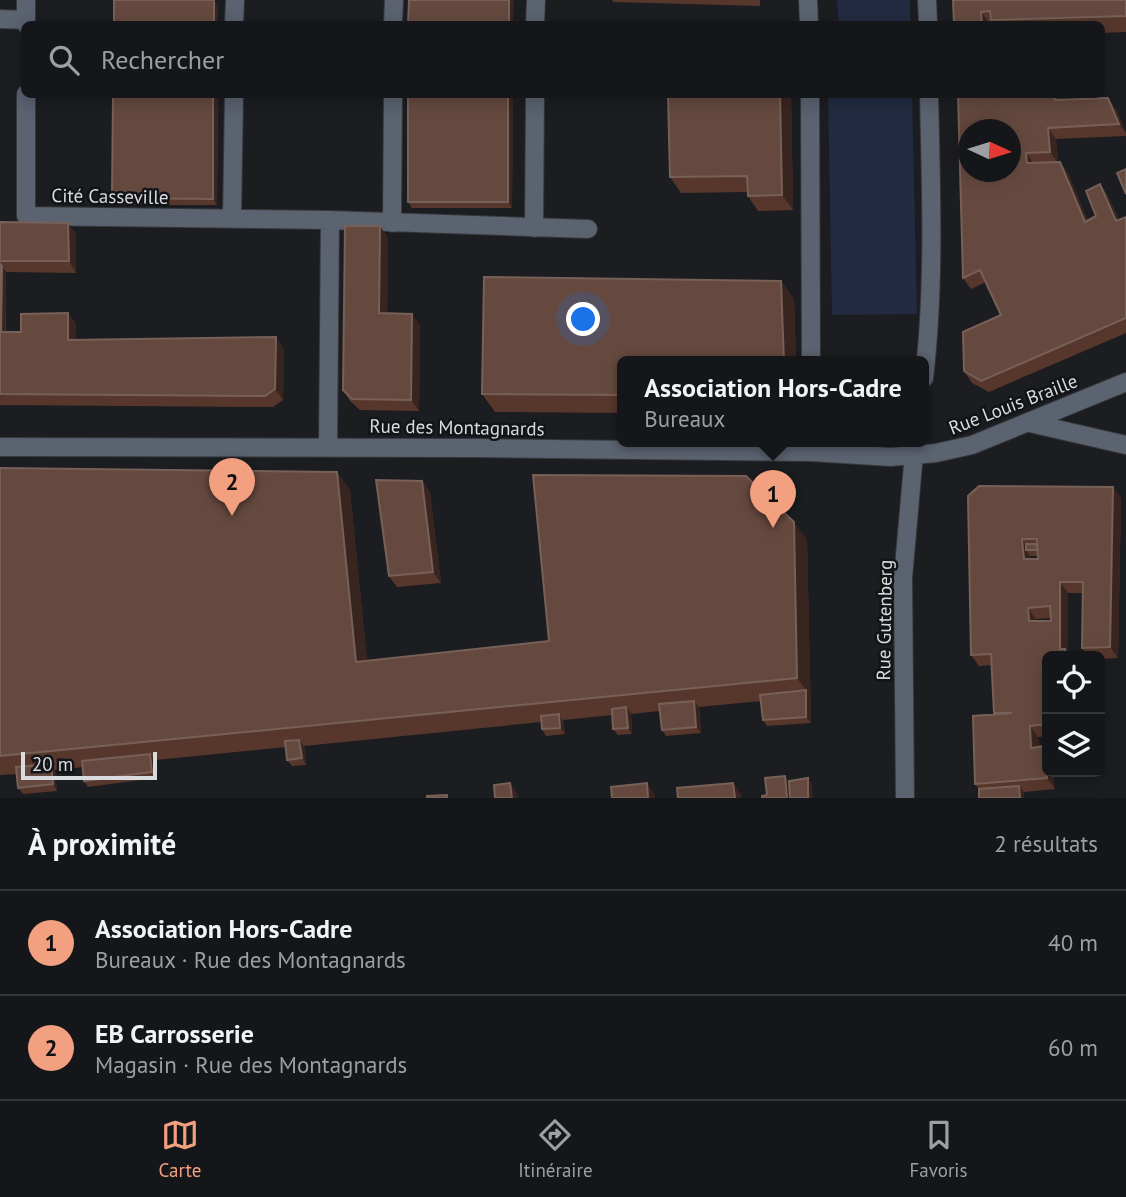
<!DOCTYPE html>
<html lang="fr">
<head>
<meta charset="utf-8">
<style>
	:root { --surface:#141619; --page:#1d1f22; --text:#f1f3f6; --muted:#9d9fa2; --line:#333538; --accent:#f3a081 }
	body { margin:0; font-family:"PT Sans",sans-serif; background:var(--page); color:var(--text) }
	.controls { position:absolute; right:21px; bottom:21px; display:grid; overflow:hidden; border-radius:10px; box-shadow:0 4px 18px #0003 }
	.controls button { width:63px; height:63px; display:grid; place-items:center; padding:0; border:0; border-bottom:2px solid var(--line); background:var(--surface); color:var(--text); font:35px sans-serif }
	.compass { position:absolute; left:958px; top:119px; width:63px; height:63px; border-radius:50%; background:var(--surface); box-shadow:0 4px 18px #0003; rotate:94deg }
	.scale { position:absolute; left:21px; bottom:18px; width:136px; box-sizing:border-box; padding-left:7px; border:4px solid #dadbde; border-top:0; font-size:19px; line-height:24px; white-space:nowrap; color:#dadbde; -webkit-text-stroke:5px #121418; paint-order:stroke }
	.you { position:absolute; left:584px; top:320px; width:24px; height:24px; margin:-18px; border:5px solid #fff; border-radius:50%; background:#1a73e8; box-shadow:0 0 0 10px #1a73e833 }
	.badge { display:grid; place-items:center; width:46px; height:46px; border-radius:50%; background:var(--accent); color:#111; font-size:23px; font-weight:700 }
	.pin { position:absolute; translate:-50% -58px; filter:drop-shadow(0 2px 4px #0008) }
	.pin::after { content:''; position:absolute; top:37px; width:24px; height:21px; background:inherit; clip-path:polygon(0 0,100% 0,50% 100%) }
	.popup { position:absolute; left:617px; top:356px; width:312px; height:91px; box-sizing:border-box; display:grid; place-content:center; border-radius:10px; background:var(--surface); filter:drop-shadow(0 2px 5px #0005); font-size:23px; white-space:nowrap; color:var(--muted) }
	.popup b { font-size:26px; color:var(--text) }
	.popup::after { content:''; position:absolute; left:50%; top:100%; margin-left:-14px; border:14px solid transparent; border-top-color:var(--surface) }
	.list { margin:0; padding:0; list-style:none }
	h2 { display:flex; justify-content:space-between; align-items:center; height:91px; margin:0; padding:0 28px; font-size:30px }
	h2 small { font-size:23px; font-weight:400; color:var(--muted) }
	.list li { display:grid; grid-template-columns:46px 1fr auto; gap:21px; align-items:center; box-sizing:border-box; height:105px; padding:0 28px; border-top:2px solid var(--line) }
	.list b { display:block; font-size:26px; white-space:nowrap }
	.list p { margin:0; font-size:23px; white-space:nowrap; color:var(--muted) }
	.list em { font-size:23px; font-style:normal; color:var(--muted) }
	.icon { flex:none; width:38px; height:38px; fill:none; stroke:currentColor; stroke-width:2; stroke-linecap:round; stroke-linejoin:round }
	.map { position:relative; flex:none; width:1126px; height:798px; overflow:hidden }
	.search { position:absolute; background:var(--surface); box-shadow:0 4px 18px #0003; left:21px; right:21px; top:21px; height:77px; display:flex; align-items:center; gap:18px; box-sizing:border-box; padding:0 24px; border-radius:10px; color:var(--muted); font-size:26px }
	.sheet { height:301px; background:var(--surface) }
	nav { display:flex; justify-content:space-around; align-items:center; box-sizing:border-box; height:98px; border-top:2px solid var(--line); background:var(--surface); font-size:19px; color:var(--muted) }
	nav a { display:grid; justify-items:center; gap:4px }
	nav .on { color:var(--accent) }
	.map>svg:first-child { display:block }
	.green { fill:#222b41 }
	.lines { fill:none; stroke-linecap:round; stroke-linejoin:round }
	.minor-casing { stroke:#36383b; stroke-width:20 }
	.minor { stroke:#5b6270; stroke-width:18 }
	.wall { fill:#57372c; fill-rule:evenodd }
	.shaded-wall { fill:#392520 }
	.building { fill:#65493f; stroke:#776058; stroke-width:2; fill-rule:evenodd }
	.labels { text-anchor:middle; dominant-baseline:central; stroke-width:5; stroke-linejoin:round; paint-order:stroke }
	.street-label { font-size:19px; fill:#dadbde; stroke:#121418 }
</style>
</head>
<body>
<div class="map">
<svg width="1126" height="798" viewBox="0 0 1126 798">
	<rect width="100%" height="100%" fill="#1b1d21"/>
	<!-- green -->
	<path class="green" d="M837 0H910V24H839Z
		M828 95H912L917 314 832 315Z"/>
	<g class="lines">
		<defs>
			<path id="minor" d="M26 0V24
				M808 0 809 24
				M927 0 928 24
				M0 19 26 20
				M234 24 235 0
				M393 24 394 0
				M535 24 536 0
				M26 94V216L330 220 588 229
				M810 94 811 362
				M232 219 234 94
				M392 223 393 94
				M534 228 535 94
				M924 378C935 284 931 189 929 94
				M1030 423 1126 445
				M0 447 476 448 811 452 891 457 936 453 972 445 1126 382
				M328 447 330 220
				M905 798 903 578 915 442"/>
		</defs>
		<!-- minor casing -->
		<use href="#minor" class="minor-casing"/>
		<!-- minor -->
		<use href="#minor" class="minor"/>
	</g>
	<!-- wall -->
	<path class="wall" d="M612 0H760V6L613 2Z
		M953 0H1126V32L1102 33V24H954Z
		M218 94 217 205H116L112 198Z
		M408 94H513L512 208H412L408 202Z
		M668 94H791L793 210 758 211 748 196V192L681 193 670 177Z
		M958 94 1062 99 1116 109 1126 133V136L1056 139 1058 162H1060L1068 173 1088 221 1096 216 1100 184 1108 196 1119 220 1126 217V333L989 392 972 383 964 371 1001 315 986 282 971 289 963 278Z
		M0 222 76 234V273L6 272V332H21L68 313 76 324V339L284 349 283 400 273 407 0 405Z
		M388 238 387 314 420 325 419 411 360 410 350 401 343 390Z
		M781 281 794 299 796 362H622V413L495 412 482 394Z
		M0 468 337 472 350 491 367 661 549 641 807 540 811 723 767 726 763 720 761 701 699 707 701 733 666 736 662 730 660 711 631 714 632 734 618 735 613 729 612 715 563 720 565 734 546 736 542 729 541 722 304 746 306 765 292 766 287 760 286 747 155 760 156 778 88 787 84 781 83 767 55 770 57 791 23 794 18 788 17 774 0 775Z
		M422 481 430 492 441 583 397 587 389 576Z
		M1113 487 1121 499 1118 658 1100 659V656H1087L1082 648 1083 593H1068V652L1047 656V736L1038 737 1039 747 1055 789 1024 792 979 789 975 784 995 715 994 713 992 665 979 666 971 655 968 496ZM1030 556H1038V559H1031ZM1051 618V621H1036V619Z"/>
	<!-- shaded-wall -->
	<path class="shaded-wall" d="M214 0 218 6V24H214Z
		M509 0H514L513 24H509Z
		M981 12 990 24H982Z
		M213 94H218L217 205 213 199Z
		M508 94H513L512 208 508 202Z
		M780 94H791L793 210 782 195Z
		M1055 94H1062L1063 111 1055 100Z
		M1108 98 1116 109 1126 134 1119 124Z
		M1048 128 1056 139 1058 163 1050 152Z
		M1026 153 1034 164 1027 163Z
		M1060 162 1068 173 1093 233 1085 222Z
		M1100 184 1108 196 1124 233 1116 221Z
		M68 223 76 234V273L69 261Z
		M380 226 388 238 387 325 379 313Z
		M2 266 6 272 5 394H1Z
		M781 281 794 299 796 362H784Z
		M68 313 76 324V351L68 340Z
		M412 314 420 325 419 411 411 400Z
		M276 337 284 349 283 400 275 389Z
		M337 472 350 491 369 681 356 662Z
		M422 481 430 492 441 583 433 572Z
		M1113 487 1121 499 1118 658 1110 647Z
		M794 522 807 540 811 723 806 717V690L797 678Z
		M1022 539 1029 550H1026L1030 556 1032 571 1024 559Z
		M1060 582 1068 593V652L1070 656H1065L1060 649Z
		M1028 608 1036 619 1037 633 1029 621Z
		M694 701 699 707 701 733 696 727Z
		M626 707 631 713 632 734 628 728Z
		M559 714 563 720 565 734 560 728Z
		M1030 726 1038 737 1039 759 1031 748Z
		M299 740 304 746 306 765 302 758Z
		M1044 746 1047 752V772H1053L1055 789 1047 778Z
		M150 754 155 760 156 778 152 772Z
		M51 764 55 770 57 791 53 784Z
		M785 776 793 787 794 798H787Z
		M808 778 812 785 813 798H808Z
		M510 783 518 795V798H512Z
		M647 783 655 795V798H648Z
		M733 783 741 794V798H735Z
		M1019 786 1024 792V798H1020Z"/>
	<!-- building -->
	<path class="building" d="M114 0H214V24H114Z
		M409 0H509V24H408Z
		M953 0H1126V16L991 20 990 11 981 12 982 24H954Z
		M113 94H213V199L112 198Z
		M408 94H508V202H408Z
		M668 94H780L782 195 748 196 747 176 670 177Z
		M958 94H1055V100L1108 98 1119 124 1048 128 1050 152 1026 153 1027 163 1060 162 1085 222 1096 216 1086 191 1100 184 1116 221 1126 217V318L981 381 964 371 963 332 1001 315 980 270 963 278ZM969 130H1011V172H969Z
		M1126 169V194L1117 173Z
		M0 222 68 223 69 261H0Z
		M345 226H380L379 313 412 314 411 400 352 399 343 390Z
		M0 264 2 266 1 332H0Z
		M484 277 781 281 784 362H622V395L482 394Z
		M68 313V340L276 337 275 389 265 396 0 394V332H21V314Z
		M0 468 337 472 356 662 549 641 533 475 746 476 794 522 797 678 0 756Z
		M376 480 422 481 433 572 389 576Z
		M979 486 1113 487 1110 647 1082 648 1083 582H1060V649H1065V656H1047V724L1030 726 1031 748 1044 746 1047 778 975 784 973 716 1012 713H994L991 654 971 655 968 496ZM1022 539H1037L1038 559H1024ZM1050 606 1051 621H1029L1028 608Z
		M1026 544H1037V550H1026Z
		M806 690V717L763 720 760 695Z
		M694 701 696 727 662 730 659 704Z
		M626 707 628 728 613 729 612 709Z
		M559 714 560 728 542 729 541 716Z
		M299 740 302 758 287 760 285 741Z
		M150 754 152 772 84 781 82 761Z
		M51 764 53 784 18 788 16 767Z
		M785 776 787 798H762V796L767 795 765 778Z
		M808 778V798H790L789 781Z
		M510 783 512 798H495L494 785Z
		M647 783 648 798H612L611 787Z
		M733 783 735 798H678L677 788Z
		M1019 786 1020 798H979V789Z
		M447 795V798H427V796Z"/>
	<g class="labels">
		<!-- street labels -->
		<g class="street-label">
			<text transform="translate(110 196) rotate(1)">Cité Casseville</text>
			<text transform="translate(1013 404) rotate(-21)">Rue Louis Braille</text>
			<text transform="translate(457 427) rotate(1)">Rue des Montagnards</text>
			<text transform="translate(884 620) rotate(-89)">Rue Gutenberg</text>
		</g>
	</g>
</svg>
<div class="controls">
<button><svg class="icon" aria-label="locate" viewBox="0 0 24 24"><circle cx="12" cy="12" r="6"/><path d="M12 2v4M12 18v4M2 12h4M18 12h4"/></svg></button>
<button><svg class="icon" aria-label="layers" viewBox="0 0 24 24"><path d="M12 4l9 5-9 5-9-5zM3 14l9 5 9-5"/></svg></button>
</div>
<svg class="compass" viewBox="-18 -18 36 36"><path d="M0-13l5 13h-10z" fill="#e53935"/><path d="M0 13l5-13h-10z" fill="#9d9fa2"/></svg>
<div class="scale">20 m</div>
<div class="you"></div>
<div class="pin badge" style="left:773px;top:528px">1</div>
<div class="popup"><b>Association Hors-Cadre</b>Bureaux</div>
<div class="pin badge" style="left:232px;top:516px">2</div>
<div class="search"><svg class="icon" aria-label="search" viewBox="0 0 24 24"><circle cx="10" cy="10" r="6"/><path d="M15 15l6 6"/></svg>Rechercher</div>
</div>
<section class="sheet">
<h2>À proximité<small>2 résultats</small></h2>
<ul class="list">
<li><span class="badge">1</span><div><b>Association Hors-Cadre</b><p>Bureaux · Rue des Montagnards</p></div><em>40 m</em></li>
<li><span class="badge">2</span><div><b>EB Carrosserie</b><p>Magasin · Rue des Montagnards</p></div><em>60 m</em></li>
</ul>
</section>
<nav>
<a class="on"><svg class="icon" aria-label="map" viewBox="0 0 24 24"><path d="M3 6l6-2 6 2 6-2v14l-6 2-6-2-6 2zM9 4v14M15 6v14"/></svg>Carte</a>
<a><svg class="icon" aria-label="directions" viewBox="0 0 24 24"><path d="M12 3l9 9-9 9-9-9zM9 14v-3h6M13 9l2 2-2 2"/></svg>Itinéraire</a>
<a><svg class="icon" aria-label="saved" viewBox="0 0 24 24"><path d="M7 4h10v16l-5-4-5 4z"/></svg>Favoris</a>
</nav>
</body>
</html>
